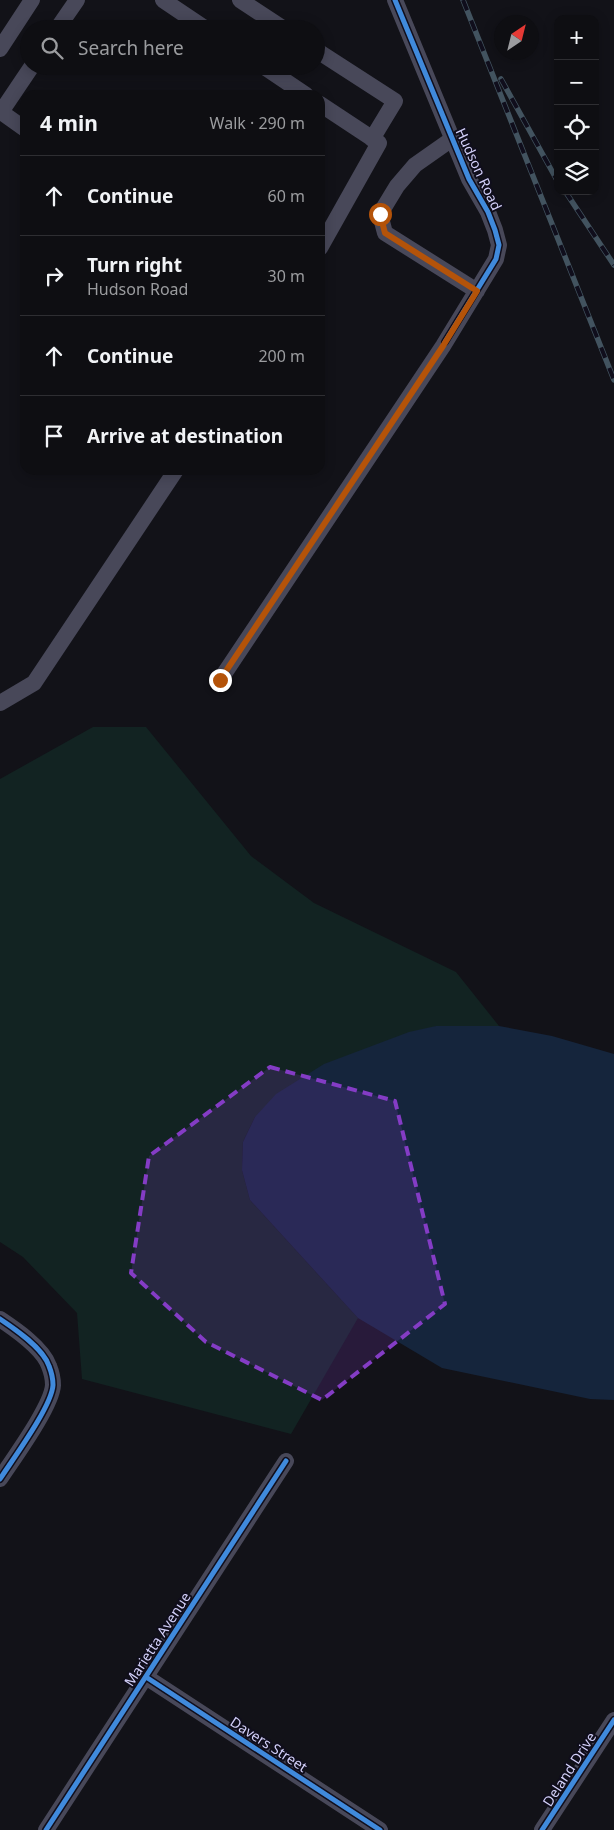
<!DOCTYPE html>
<html lang="en">
<head>
<meta charset="utf-8">
<style>
	:root { --surface:#0e0e12; --page:#1c1c20; --text:#f1f3f6; --muted:#9b9c9f; --line:#2e2e32 }
	body { margin:0; font-family:"Noto Sans",sans-serif; background:var(--page); color:var(--text) }
	.controls { position:absolute; right:15px; top:15px; display:grid; overflow:hidden; border-radius:10px; box-shadow:0 2px 12px #0003 }
	.controls button { width:45px; height:45px; display:grid; place-items:center; padding:0; border:0; border-bottom:1px solid var(--line); background:var(--surface); color:var(--text); font:25px sans-serif }
	.compass { position:absolute; left:494px; top:15px; width:45px; height:45px; border-radius:50%; background:var(--surface); box-shadow:0 2px 12px #0003; rotate:35deg }
	.stop { position:absolute; width:15px; height:15px; margin:-11px; border:4px solid #b45309; border-radius:50%; background:#fff }
	.stop.end { background:#b45309; border-color:#fff; box-shadow:0 1px 5px #0008 }
	.list { margin:0; padding:0; list-style:none }
	h2 { display:flex; justify-content:space-between; align-items:center; height:65px; margin:0; padding:0 20px; font-size:21px }
	h2 small { font-size:16px; font-weight:400; color:var(--muted) }
	.list li { display:grid; grid-template-columns:32px 1fr auto; gap:15px; align-items:center; box-sizing:border-box; height:80px; padding:0 20px; border-top:1px solid var(--line) }
	.list b { display:block; font-size:19px; white-space:nowrap }
	.list p { margin:0; font-size:16px; white-space:nowrap; color:var(--muted) }
	.list em { font-size:16px; font-style:normal; color:var(--muted) }
	.icon { flex:none; width:28px; height:28px; fill:none; stroke:currentColor; stroke-width:2; stroke-linecap:round; stroke-linejoin:round }
	.map { position:relative; flex:none; width:614px; height:1830px; overflow:hidden }
	.search { position:absolute; background:var(--surface); box-shadow:0 2px 12px #0003; left:20px; top:20px; width:305px; height:55px; display:flex; align-items:center; gap:12px; box-sizing:border-box; padding:0 18px; border-radius:28px; color:var(--muted); font-size:19px }
	.panel { position:absolute; background:var(--surface); box-shadow:0 2px 12px #0003; left:20px; top:90px; width:305px; height:385px; border-radius:15px }
	.map>svg:first-child { display:block }
	.green { fill:#122322 }
	.water { fill:#15253c }
	.lines { fill:none; stroke-linecap:round; stroke-linejoin:round }
	.minor { stroke:#484859; stroke-width:16 }
	.rail-casing { stroke:#42535f; stroke-width:5.5 }
	.rail { stroke:#100e1c; stroke-width:4; stroke-dasharray:11; stroke-linecap:butt }
	.cycleway-casing { stroke:#100e1c; stroke-width:8 }
	.cycleway { stroke:#408adc; stroke-width:5 }
	.route { stroke:#b45309; stroke-width:6 }
	.marked { fill:#843cc5; fill-opacity:0.2; stroke:#843cc5; stroke-width:4; stroke-dasharray:10 6; stroke-linejoin:round }
	.labels { text-anchor:middle; dominant-baseline:central; stroke-width:4; stroke-linejoin:round; paint-order:stroke }
	.street-label { font-size:14px; fill:#d3d0f9; stroke:#100e1c }
</style>
</head>
<body>
<div class="map">
<svg width="614" height="1830" viewBox="0 0 614 1830">
	<rect width="100%" height="100%" fill="#121218"/>
	<!-- green -->
	<path class="green" d="M93 727H146L251 856 314 903 456 972 499 1026H436L255 1117 243 1142 242 1170 250 1200 358 1318 291 1434 82 1379 77 1313 23 1257 0 1242V779Z"/>
	<!-- water -->
	<path class="water" d="M436 1026H499L552 1036 614 1054V1400L590 1399 442 1368 358 1318 250 1200 242 1170 243 1142 255 1117 276 1094 324 1064 409 1032Z"/>
	<g class="lines">
		<!-- minor -->
		<path class="minor" d="M163 0 206 29
			M240 0 284 29
			M57 29 77 0
			M0 49 32 0
			M316 50 395 101 372 139
			M263 66 306 95
			M320 104 379 143 320 248
			M25 129 1 112 32 66
			M452 139 415 165 397 186 380 214 385 233 477 291
			M220 680 443 346 496 259 499 245 495 230 488 212 469 179 395 0
			M0 703 34 683 176 470
			M0 1319C15 1329 43 1348 49 1366 51 1371 53 1380 53 1385 52 1406 13 1459 0 1479
			M146 1677 380 1830
			M46 1830 286 1461
			M542 1830 614 1720"/>
		<defs>
			<path id="rail" d="M463 0 614 380
				M501 79 558 182
				M565 191 614 265"/>
		</defs>
		<!-- rail casing -->
		<use href="#rail" class="rail-casing"/>
		<!-- rail -->
		<use href="#rail" class="rail"/>
		<defs>
			<path id="cycleway" d="M395 0 469 179 488 212 495 230 499 245 496 259 445 342
				M0 1319C15 1329 43 1348 49 1366 51 1371 53 1380 53 1385 52 1406 13 1459 0 1479
				M146 1677 380 1830
				M46 1830 286 1461
				M542 1830 614 1720"/>
		</defs>
		<!-- cycleway casing -->
		<use href="#cycleway" class="cycleway-casing"/>
		<!-- cycleway -->
		<use href="#cycleway" class="cycleway"/>
	</g>
	<g class="lines">
		<!-- route -->
		<path class="route" d="M220 680 443 346 477 291 385 233 380 214"/>
	</g>
	<!-- marked area -->
	<path class="marked" d="M270 1067 395 1101 445 1304 322 1400 206 1342 131 1273 149 1156Z"/>
	<g class="labels">
		<!-- street labels -->
		<g class="street-label">
			<text transform="translate(479 169) rotate(65)">Hudson Road</text>
			<text transform="translate(157 1639) rotate(-57)">Marietta Avenue</text>
			<text transform="translate(269 1744) rotate(33)">Davers Street</text>
			<text transform="translate(569 1769) rotate(-57)">Deland Drive</text>
		</g>
	</g>
</svg>
<div class="controls">
<button>+</button>
<button>−</button>
<button><svg class="icon" aria-label="locate" viewBox="0 0 24 24"><circle cx="12" cy="12" r="6"/><path d="M12 2v4M12 18v4M2 12h4M18 12h4"/></svg></button>
<button><svg class="icon" aria-label="layers" viewBox="0 0 24 24"><path d="M12 4l9 5-9 5-9-5zM3 14l9 5 9-5"/></svg></button>
</div>
<svg class="compass" viewBox="-18 -18 36 36"><path d="M0-13l5 13h-10z" fill="#e53935"/><path d="M0 13l5-13h-10z" fill="#9b9c9f"/></svg>
<div class="stop" style="left:380px;top:214px"></div>
<div class="stop end" style="left:220px;top:680px"></div>
<div class="search"><svg class="icon" aria-label="search" viewBox="0 0 24 24"><circle cx="10" cy="10" r="6"/><path d="M15 15l6 6"/></svg>Search here</div>
<section class="panel">
<h2>4 min<small>Walk · 290 m</small></h2>
<ul class="list">
<li><svg class="icon" aria-label="ahead" viewBox="0 0 24 24"><path d="M12 20V5M6 11l6-6 6 6"/></svg><div><b>Continue</b></div><em>60 m</em></li>
<li><svg class="icon" aria-label="right" viewBox="0 0 24 24"><path d="M7 20v-9h11M14 6l5 5-5 5"/></svg><div><b>Turn right</b><p>Hudson Road</p></div><em>30 m</em></li>
<li><svg class="icon" aria-label="ahead" viewBox="0 0 24 24"><path d="M12 20V5M6 11l6-6 6 6"/></svg><div><b>Continue</b></div><em>200 m</em></li>
<li><svg class="icon" aria-label="arrive" viewBox="0 0 24 24"><path d="M6 21V4h12l-3 4 3 4H6"/></svg><div><b>Arrive at destination</b></div></li>
</ul>
</section>
</div>
</body>
</html>
